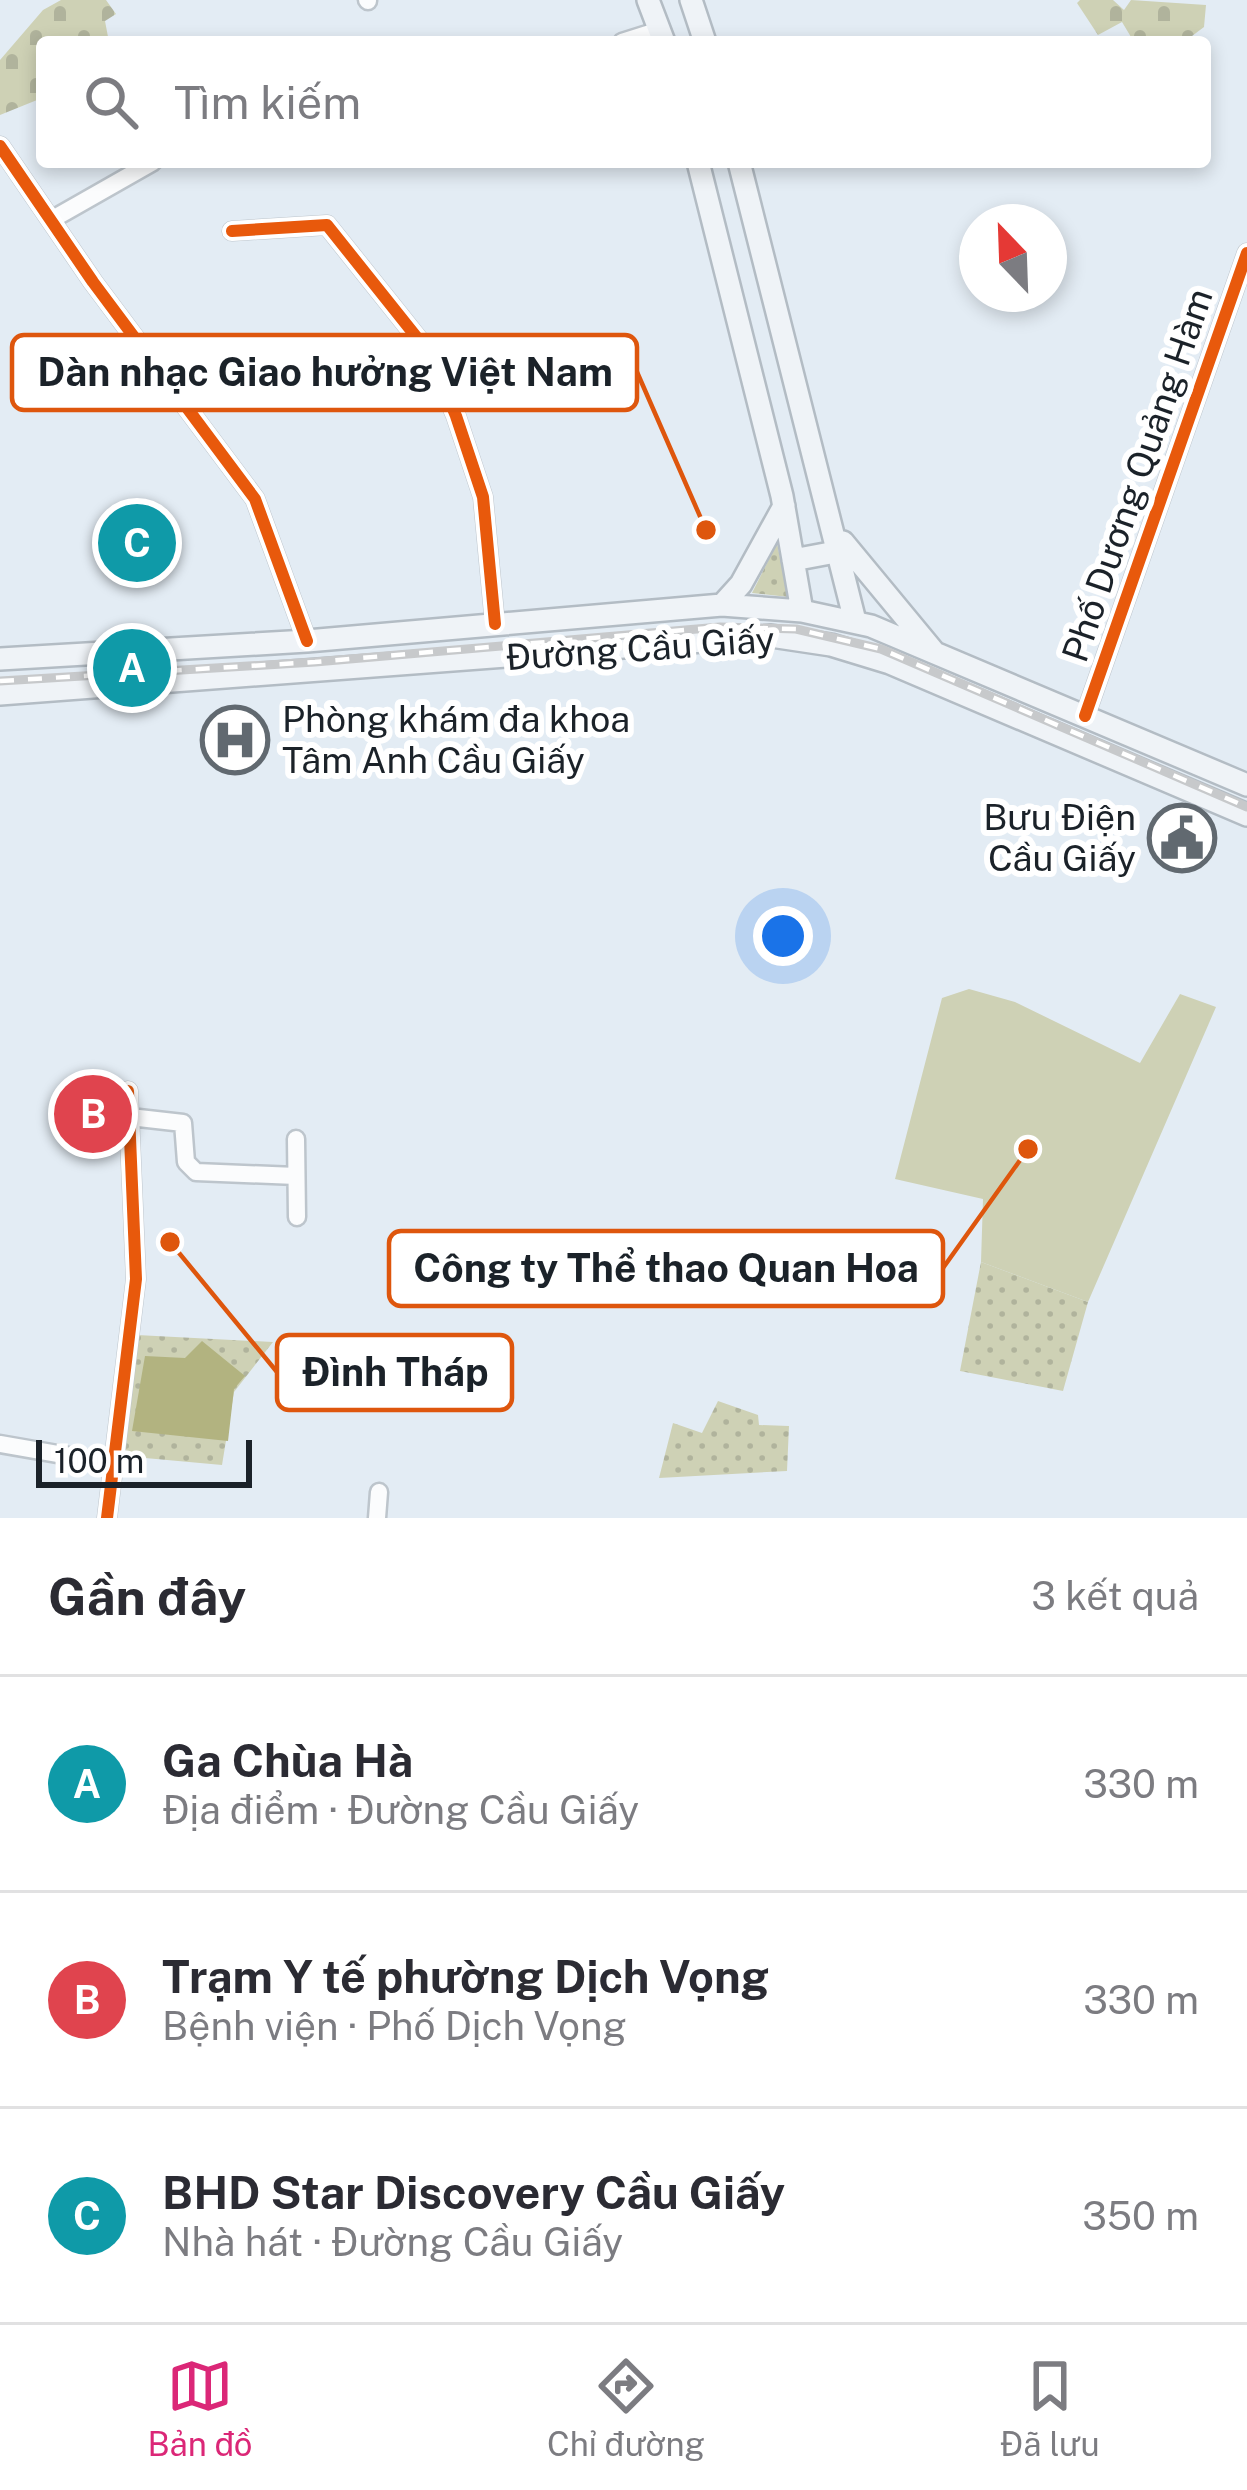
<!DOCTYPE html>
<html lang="vi">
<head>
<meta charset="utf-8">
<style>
	:root { --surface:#fff; --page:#f2f2f3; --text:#2b2b33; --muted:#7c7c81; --line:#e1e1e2; --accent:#db2777 }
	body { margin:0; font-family:"Public Sans",sans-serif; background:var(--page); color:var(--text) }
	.compass { position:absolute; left:959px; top:204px; width:108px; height:108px; border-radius:50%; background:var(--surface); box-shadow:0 6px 18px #0003; rotate:337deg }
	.scale { position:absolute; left:36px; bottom:30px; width:216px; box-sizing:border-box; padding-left:12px; border:6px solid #1b2229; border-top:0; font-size:33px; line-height:42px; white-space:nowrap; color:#1b2229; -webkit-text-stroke:9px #fff; paint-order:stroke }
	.you { position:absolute; left:783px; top:936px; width:42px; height:42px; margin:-30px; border:9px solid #fff; border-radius:50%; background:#1a73e8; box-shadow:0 0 0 18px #1a73e833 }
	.badge { display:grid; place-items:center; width:78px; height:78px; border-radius:50%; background:var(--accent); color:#fff; font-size:39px; font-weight:700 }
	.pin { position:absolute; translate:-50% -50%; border:6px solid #fff; box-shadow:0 3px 12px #0006 }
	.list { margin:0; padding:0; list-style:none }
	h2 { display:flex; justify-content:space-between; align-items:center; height:156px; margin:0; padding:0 48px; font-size:51px }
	h2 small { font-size:39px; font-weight:400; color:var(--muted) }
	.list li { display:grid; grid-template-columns:78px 1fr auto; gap:36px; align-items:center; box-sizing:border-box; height:216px; padding:0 48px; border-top:3px solid var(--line) }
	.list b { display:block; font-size:45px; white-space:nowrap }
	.list p { margin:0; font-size:39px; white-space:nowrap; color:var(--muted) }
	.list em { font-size:39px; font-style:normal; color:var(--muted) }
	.icon { flex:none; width:66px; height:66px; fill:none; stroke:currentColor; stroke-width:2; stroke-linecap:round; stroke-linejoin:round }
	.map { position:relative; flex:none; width:1247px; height:1518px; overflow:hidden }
	.search { position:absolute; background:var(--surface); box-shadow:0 6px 18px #0003; left:36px; right:36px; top:36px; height:132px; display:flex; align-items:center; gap:30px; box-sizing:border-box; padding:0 42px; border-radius:12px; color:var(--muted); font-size:45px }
	.sheet { height:804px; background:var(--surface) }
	nav { display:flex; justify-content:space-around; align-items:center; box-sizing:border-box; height:168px; border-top:3px solid var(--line); background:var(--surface); font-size:33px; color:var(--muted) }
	nav a { display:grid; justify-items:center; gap:6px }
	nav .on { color:var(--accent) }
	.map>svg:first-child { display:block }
	.green { fill:url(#green-dots) }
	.cemetery { fill:url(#cemetery-stones) }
	.pitch { fill:#ced1b5 }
	.water { fill:#b2b380 }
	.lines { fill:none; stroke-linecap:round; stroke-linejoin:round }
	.minor-casing { stroke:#bdc5cc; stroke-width:21 }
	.major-casing { stroke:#b3bcc4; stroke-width:26 }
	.minor { stroke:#fbfcfd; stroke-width:16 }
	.major { stroke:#eff3f7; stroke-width:21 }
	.rail-casing { stroke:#c7c9cb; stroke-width:9 }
	.rail { stroke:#fff; stroke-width:4.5; stroke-dasharray:14; stroke-linecap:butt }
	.cycleway-casing { stroke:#fff; stroke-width:20 }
	.cycleway { stroke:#e8590c; stroke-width:12 }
	.labels { text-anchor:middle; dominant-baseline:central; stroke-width:12; stroke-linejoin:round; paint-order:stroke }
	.street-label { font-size:36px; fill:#1b2229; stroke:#fff }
	.poi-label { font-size:36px; fill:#1b2229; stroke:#fff; text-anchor:start }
	.leader { fill:none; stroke:#de560d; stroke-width:4.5 }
	.callout-dot { fill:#de560d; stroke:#fff; stroke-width:4.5 }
	.callout { fill:#fff; stroke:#de560d; stroke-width:4.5 }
	.callout-label { font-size:39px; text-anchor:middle; font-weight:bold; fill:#1b2229 }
</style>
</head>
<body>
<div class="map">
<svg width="1247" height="1518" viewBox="0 0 1247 1518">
	<defs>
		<pattern id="green-dots" width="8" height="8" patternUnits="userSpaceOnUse" patternTransform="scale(3)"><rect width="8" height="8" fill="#ced1b5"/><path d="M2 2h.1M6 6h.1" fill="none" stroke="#b0b39c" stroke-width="1.8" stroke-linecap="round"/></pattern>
		<pattern id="cemetery-stones" width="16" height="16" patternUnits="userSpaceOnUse" patternTransform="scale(3)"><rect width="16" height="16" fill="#ced1b5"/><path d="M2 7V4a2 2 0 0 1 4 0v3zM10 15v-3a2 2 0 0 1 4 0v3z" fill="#b0b39c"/></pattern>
	</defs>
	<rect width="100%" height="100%" fill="#e3ecf4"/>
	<!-- green -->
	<path class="green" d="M777 543 788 597 752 593Z
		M981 1262 1088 1302 1063 1391 960 1371Z
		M137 1335 273 1342 234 1392 222 1465 123 1456Z
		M718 1401 758 1415 759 1425 789 1426 787 1471 659 1478 673 1423 702 1433Z"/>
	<!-- cemetery -->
	<path class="cemetery" d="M61 0H106L116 14 105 21 109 42H42V98L0 115V60L43 10Z
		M1080 0H1113L1124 10 1131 0 1206 5 1204 27 1184 42H1134L1122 22 1098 35 1077 3Z"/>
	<!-- pitch -->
	<path class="pitch" d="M969 989 1015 1002 1140 1063 1180 994 1216 1007 1088 1302 981 1262 983 1199 895 1179 942 998Z"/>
	<!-- water -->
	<path class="water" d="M202 1341 245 1376 234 1389 228 1441 132 1431 145 1356 185 1358Z"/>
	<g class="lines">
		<defs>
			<path id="minor" d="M367 0 368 1
				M622 42 660 30
				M0 146 93 282 255 499 307 641
				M51 220 153 162
				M232 231 327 225 430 354 456 416 483 497 495 624
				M1085 716 1247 253
				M130 1117 183 1123 186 1162 196 1172 296 1176
				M296 1139 297 1217
				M0 1444 115 1464
				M107 1518 136 1279 128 1091
				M377 1518 379 1492"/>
			<path id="major" d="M648 0 664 42
				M691 0 705 42
				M698 162 782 496 802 611
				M739 162 855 621
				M843 542 934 652
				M793 560 841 551
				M722 605 741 584 784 506
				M0 659 307 641 722 605 802 611 871 626 1247 785
				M0 694 771 636 831 645 890 663 1247 815"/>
		</defs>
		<!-- minor casing -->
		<use href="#minor" class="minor-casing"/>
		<!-- major casing -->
		<use href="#major" class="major-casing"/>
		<!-- minor -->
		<use href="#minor" class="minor"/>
		<!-- major -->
		<use href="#major" class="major"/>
		<defs>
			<path id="rail" d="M0 681 315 662 720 627 796 629 881 649 1247 807"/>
		</defs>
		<!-- rail casing -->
		<use href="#rail" class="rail-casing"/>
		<!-- rail -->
		<use href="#rail" class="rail"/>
		<defs>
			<path id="cycleway" d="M0 146 93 282 255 499 307 641
				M232 231 327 225 430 354 456 416 483 497 495 624
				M1085 716 1247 253
				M107 1518 136 1279 128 1091"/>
		</defs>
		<!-- cycleway casing -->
		<use href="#cycleway" class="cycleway-casing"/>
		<!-- cycleway -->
		<use href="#cycleway" class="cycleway"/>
	</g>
	<!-- icons -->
	<defs>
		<symbol id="hospital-ring" viewBox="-11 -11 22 22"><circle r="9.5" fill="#fff" stroke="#616970" stroke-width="1.5"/><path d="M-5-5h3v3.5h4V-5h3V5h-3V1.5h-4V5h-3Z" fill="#616970"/></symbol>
		<symbol id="civic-ring" viewBox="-11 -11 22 22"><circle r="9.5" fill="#fff" stroke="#616970" stroke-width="1.5"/><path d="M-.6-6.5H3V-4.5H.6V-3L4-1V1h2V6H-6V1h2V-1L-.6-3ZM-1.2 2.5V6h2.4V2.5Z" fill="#616970"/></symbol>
	</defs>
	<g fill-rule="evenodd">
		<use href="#hospital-ring" x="197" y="702" width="76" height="76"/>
		<use href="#civic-ring" x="1144" y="800" width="76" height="76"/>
	</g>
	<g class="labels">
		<!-- street labels -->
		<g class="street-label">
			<text transform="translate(1137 475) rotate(-71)">Phố Dương Quảng Hàm</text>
			<text transform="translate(640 648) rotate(-4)">Đường Cầu Giấy</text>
		</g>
		<!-- poi labels -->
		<g class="poi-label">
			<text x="282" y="719">Phòng khám đa khoa<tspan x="282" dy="41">Tâm Anh Cầu Giấy</tspan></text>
			<text x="1136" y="817" text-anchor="end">Bưu Điện<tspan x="1136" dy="41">Cầu Giấy</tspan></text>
		</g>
	</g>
	<!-- callouts -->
	<path class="leader" d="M706 530L637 372M1028 1149L943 1268M170 1242L277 1372"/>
	<g class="callout-dot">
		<circle cx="706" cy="530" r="12"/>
		<circle cx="1028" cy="1149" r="12"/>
		<circle cx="170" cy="1242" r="12"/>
	</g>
	<g class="callout">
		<rect x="12" y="335" width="625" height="75" rx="12"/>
		<rect x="389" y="1231" width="554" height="75" rx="12"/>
		<rect x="277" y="1335" width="235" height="75" rx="12"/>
	</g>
	<g class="callout-label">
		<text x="325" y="386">Dàn nhạc Giao hưởng Việt Nam</text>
		<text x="666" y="1282">Công ty Thể thao Quan Hoa</text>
		<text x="395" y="1386">Đình Tháp</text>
	</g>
</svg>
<svg class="compass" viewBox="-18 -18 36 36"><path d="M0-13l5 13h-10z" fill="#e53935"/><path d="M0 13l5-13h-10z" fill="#7c7c81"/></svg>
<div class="scale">100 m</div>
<div class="you"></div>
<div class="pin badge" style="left:132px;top:668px;background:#0f9aa8">A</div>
<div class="pin badge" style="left:93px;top:1114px;background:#e0444e">B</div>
<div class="pin badge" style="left:137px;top:543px;background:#0f9aa8">C</div>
<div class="search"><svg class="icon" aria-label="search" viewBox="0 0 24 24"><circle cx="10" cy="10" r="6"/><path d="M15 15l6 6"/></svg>Tìm kiếm</div>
</div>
<section class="sheet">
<h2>Gần đây<small>3 kết quả</small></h2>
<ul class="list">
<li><span class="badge" style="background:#0f9aa8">A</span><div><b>Ga Chùa Hà</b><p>Địa điểm · Đường Cầu Giấy</p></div><em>330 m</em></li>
<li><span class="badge" style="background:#e0444e">B</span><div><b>Trạm Y tế phường Dịch Vọng</b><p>Bệnh viện · Phố Dịch Vọng</p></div><em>330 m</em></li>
<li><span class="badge" style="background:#0f9aa8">C</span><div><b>BHD Star Discovery Cầu Giấy</b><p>Nhà hát · Đường Cầu Giấy</p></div><em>350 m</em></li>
</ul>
</section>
<nav>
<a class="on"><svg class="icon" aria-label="map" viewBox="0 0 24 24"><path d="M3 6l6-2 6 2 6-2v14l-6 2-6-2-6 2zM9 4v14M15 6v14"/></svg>Bản đồ</a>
<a><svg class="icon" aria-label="directions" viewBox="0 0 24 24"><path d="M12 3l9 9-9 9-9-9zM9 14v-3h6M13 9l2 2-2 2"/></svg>Chỉ đường</a>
<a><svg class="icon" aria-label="saved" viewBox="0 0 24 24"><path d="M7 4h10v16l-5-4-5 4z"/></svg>Đã lưu</a>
</nav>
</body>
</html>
